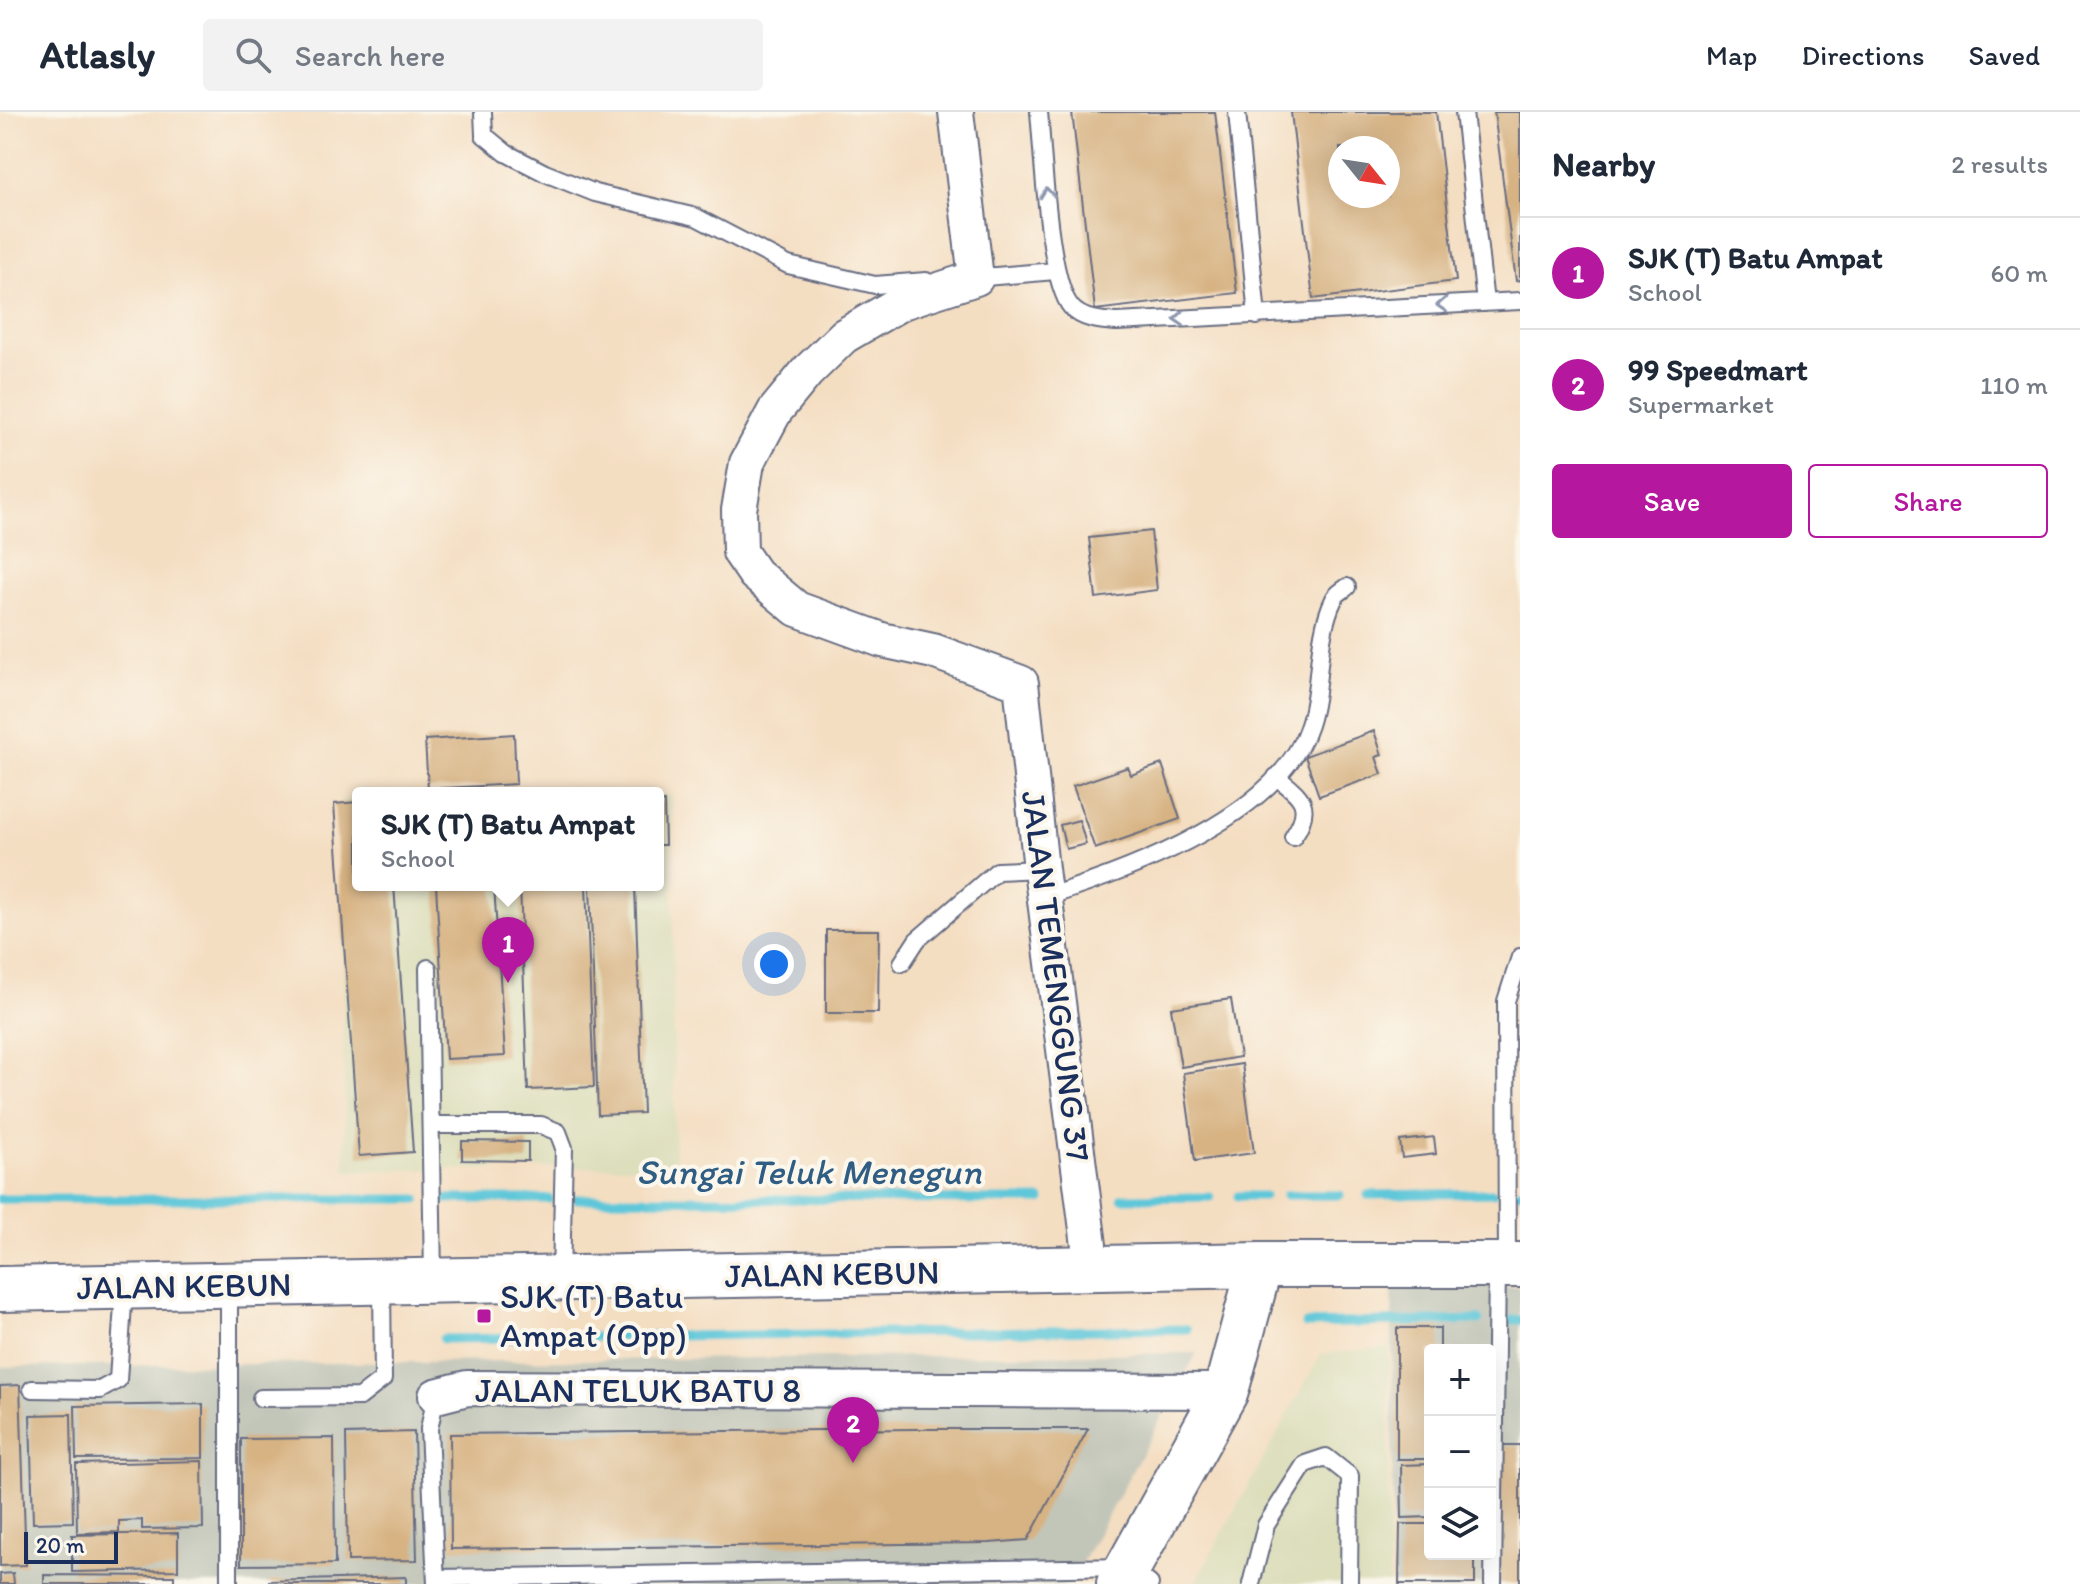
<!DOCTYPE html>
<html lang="en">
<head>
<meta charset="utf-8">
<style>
	:root { --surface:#fff; --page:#f2f2f3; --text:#1f2937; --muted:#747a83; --line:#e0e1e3; --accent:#b5179e }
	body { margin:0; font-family:Itim,sans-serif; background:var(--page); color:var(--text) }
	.controls { position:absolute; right:24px; bottom:24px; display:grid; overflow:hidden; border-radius:8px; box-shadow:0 8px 32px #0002 }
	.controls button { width:72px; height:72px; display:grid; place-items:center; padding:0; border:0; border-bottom:2px solid var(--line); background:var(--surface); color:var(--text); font:40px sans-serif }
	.compass { position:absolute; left:1328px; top:24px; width:72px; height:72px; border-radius:50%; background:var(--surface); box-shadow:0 8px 32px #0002; rotate:120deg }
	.scale { position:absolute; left:24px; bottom:20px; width:94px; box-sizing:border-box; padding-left:8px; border:4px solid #1b2f5e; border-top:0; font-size:22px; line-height:28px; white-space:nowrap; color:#1b2f5e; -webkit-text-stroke:6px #fbf7ec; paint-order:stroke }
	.you { position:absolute; left:774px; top:852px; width:28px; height:28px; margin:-20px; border:6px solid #fff; border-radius:50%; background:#1a73e8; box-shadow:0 0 0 12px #1a73e833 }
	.badge { display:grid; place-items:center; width:52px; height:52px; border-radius:50%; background:var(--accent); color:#fff; font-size:26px; font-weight:700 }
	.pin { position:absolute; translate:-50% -66px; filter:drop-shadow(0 2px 4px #0008) }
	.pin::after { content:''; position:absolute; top:42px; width:28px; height:24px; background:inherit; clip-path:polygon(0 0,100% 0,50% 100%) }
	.popup { position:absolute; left:352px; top:675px; width:312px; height:104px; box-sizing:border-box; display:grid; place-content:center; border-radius:8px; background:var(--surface); filter:drop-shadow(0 2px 6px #0005); font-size:26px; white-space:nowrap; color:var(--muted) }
	.popup b { font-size:30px; color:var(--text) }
	.popup::after { content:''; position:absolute; left:50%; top:100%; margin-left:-16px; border:16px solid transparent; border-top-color:var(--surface) }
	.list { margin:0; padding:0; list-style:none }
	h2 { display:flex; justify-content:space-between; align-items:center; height:104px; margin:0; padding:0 32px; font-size:34px }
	h2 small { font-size:26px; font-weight:400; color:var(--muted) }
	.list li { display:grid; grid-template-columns:52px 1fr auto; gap:24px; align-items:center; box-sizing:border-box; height:112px; padding:0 32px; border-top:2px solid var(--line) }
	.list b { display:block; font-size:30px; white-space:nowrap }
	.list p { margin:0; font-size:26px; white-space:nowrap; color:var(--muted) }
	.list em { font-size:26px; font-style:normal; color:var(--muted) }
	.actions { display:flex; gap:16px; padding:24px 32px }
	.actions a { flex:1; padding:18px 0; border:2px solid var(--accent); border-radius:8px; text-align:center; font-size:28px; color:var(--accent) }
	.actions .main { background:var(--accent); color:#fff }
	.icon { flex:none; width:44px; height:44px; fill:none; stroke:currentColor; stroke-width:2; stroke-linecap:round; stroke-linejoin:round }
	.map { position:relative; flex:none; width:1520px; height:1472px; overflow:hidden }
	header { display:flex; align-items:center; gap:48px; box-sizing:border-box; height:112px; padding:0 40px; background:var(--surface); border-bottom:2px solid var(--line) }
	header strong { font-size:38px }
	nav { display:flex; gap:44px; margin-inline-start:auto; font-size:28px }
	.search { width:560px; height:72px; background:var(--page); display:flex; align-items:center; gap:20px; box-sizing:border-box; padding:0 28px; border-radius:8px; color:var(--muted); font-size:30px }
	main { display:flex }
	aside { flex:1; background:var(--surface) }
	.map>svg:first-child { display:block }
	.built { fill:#dddebc }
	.industrial { fill:#c2c6b9; fill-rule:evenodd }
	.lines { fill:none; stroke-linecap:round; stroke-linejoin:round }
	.stream { stroke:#5ec7d9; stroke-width:9 }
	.building { fill:#d7b282; fill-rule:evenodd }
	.service-casing { stroke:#676c81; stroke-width:20 }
	.minor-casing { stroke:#676c81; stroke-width:38 }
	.secondary-casing { stroke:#676c81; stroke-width:48 }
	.service { stroke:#fff; stroke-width:16 }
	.minor { stroke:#fff; stroke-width:34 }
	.secondary { stroke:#fff; stroke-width:44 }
	.oneway { stroke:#8d97ae }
	.poi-dot { fill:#b5179e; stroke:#fbf7ec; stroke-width:3 }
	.labels { text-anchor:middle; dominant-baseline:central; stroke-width:8; stroke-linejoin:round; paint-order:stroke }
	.street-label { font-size:34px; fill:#1b2f5e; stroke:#fbf7ec }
	.poi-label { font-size:34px; fill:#1b2f5e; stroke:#fbf7ec; text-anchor:start }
	.water-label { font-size:36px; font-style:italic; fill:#2f5d83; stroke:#fbf7ec }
</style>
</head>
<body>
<header>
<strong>Atlasly</strong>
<div class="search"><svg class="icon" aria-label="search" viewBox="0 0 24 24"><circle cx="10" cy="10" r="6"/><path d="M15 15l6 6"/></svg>Search here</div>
<nav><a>Map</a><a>Directions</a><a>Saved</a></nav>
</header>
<main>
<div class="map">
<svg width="1520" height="1472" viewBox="0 0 1520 1472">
	<rect width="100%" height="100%" fill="#fbf7ec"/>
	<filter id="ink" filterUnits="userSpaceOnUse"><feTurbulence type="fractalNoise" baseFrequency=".0125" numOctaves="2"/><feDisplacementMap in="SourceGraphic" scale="16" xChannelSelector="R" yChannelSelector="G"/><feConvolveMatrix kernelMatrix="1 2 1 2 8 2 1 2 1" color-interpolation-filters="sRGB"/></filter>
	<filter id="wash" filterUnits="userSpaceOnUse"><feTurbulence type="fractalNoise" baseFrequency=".006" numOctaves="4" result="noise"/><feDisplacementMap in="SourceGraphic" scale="32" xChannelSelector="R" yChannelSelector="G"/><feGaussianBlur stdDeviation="1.8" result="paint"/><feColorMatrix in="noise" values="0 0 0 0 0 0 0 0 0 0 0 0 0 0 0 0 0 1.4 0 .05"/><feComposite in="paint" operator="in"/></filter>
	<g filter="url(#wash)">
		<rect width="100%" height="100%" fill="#f4dec2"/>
		<!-- built -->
		<path class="built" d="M672 683 675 1054 345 1059 341 688H358V773H658V684Z
			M1389 1235V1472H1194L1321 1242Z"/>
		<!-- industrial -->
		<path class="industrial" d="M1520 1174V1472H1393L1392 1175ZM1430 1238H1490V1442H1430Z
			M1197 1241 1070 1472H0V1255Z"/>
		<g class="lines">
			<!-- stream -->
			<path class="stream" d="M1519 1080H1520
				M1286 1083H1340
				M1368 1083 1493 1081
				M1238 1084H1264
				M1122 1086 1210 1085
				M0 1087H417
				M444 1087H549
				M577 1087 1041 1088
				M1512 1208H1520
				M1306 1212 1479 1208
				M443 1227 1187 1217"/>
		</g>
		<g id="blocks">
			<!-- building -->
			<path class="building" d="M1072 0H1215L1237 181 1095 198Z
				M1291 0H1436L1456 169 1313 187ZM1340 36H1388V84H1340Z
				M1494 0H1520V168L1516 169Z
				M1151 419 1157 478 1096 486 1089 426Z
				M1374 619 1382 643 1376 645 1382 662 1319 684 1305 644Z
				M514 622 516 672 428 677 425 628Z
				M1162 652 1180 707 1095 737 1073 674 1128 655 1131 663Z
				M358 690V773H394L413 1040 359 1044 334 692Z
				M664 690 665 733H658V691Z
				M1079 708 1086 732 1066 737 1060 713Z
				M436 773H494L505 944 446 947Z
				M520 773H586L594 975 528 978Z
				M590 773H635L643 1001 598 1003Z
				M826 818H879L878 901H826Z
				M1231 887 1240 945 1181 955 1171 896Z
				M1242 952 1254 1041 1195 1049 1183 961Z
				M1434 1025 1436 1042 1402 1046 1400 1029Z
				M462 1029 528 1030V1049L462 1048Z
				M1397 1216H1440V1238H1430V1347H1397Z
				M20 1273 26 1453 0 1454V1274Z
				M203 1292V1346L76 1347 75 1294Z
				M71 1302 73 1410 33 1411 30 1303Z
				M917 1317H1088L1028 1428 989 1431 451 1437 450 1322Z
				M414 1320 417 1448 348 1449 346 1322Z
				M334 1326 335 1452 241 1453V1327Z
				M1503 1333H1520V1472H1500Z
				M202 1349 203 1416 142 1417V1408L119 1409V1420L77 1421 76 1352Z
				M1430 1352V1405L1402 1406 1401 1353Z
				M1400 1412H1430V1442H1475V1472H1399Z
				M178 1421V1458L72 1460V1423Z
				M13 1461 14 1472H0V1462Z
				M44 1463 174 1464V1472H44Z
				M406 1465V1472H269V1469Z"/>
		</g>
	</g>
	<g filter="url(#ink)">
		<use href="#blocks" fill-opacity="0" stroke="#676c81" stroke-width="2"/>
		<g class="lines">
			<defs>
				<path id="service" d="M483 0 484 23 506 41 545 61 595 81 696 105 788 153 875 173 926 169
					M1039 0C1043 41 1048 167 1071 195 1082 208 1102 209 1117 210L1520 189
					M1237 0 1257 204
					M1464 0 1485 191
					M973 166 1055 159
					M1276 665C1302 684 1314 694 1293 725
					M1046 785C1129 759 1280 704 1309 613 1322 574 1315 526 1334 487 1336 482 1342 479 1347 475
					M902 851 917 828 997 759 1041 757
					M428 856 433 1166
					M432 1013H541L558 1020 564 1036 561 1166
					M1507 1151 1506 889 1520 845
					M229 1175V1472
					M32 1277 100 1278 118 1268 124 1177
					M436 1284 429 1317 436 1472
					M261 1286 360 1285 383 1267 382 1172
					M436 1466 1128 1455 1150 1472
					M1251 1472 1266 1413 1305 1352 1326 1345 1350 1364 1349 1472
					M1493 1472 1497 1155"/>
				<path id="minor" d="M956 0 976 166 902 190 844 224 807 260 775 299 747 351 739 398 740 440 755 462 797 497 882 528 933 539 1021 571 1041 757 1092 1157
					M436 1284 467 1276 1226 1279"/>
				<path id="secondary" d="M0 1177 1260 1153H1520
					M1119 1472 1226 1279 1260 1153"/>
			</defs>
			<!-- service casing -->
			<use href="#service" class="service-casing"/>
			<!-- minor casing -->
			<use href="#minor" class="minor-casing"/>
			<!-- secondary casing -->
			<use href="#secondary" class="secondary-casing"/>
			<!-- service -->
			<use href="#service" class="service"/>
			<!-- minor -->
			<use href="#minor" class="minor"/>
			<!-- secondary -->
			<use href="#secondary" class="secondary"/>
		</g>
		<!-- one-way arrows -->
		<defs><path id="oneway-chevron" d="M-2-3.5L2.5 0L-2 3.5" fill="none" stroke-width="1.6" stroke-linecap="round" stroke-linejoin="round" transform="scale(2)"/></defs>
		<g class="oneway">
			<use href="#oneway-chevron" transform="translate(1047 81) rotate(-96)"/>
			<use href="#oneway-chevron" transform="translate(1442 193) rotate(177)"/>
			<use href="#oneway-chevron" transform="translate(1179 207) rotate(177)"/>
		</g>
	</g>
	<!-- markers -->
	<rect class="poi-dot" x="476" y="1196" width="16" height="16" rx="4"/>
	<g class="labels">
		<!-- street labels -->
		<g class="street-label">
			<text transform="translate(1056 864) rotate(83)">JALAN TEMENGGUNG 37</text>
			<text transform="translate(832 1162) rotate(-1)">JALAN KEBUN</text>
			<text transform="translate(184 1174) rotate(-1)">JALAN KEBUN</text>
			<text x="638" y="1278">JALAN TELUK BATU 8</text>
		</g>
		<!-- poi labels -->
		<g class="poi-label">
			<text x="500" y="1184">SJK (T) Batu<tspan x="500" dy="39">Ampat (Opp)</tspan></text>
		</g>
		<!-- water labels -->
		<g class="water-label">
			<text x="809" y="1059">Sungai Teluk Menegun</text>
		</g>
	</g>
</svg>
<div class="controls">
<button>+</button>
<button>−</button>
<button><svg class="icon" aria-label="layers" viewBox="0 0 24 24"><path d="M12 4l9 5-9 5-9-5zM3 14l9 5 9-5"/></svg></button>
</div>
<svg class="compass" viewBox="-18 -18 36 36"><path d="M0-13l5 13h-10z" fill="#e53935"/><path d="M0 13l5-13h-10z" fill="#747a83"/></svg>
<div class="scale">20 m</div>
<div class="you"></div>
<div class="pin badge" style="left:508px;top:871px">1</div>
<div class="popup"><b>SJK (T) Batu Ampat</b>School</div>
<div class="pin badge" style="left:853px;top:1351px">2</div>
</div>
<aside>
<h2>Nearby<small>2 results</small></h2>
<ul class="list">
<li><span class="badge">1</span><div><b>SJK (T) Batu Ampat</b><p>School</p></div><em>60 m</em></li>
<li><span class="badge">2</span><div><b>99 Speedmart</b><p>Supermarket</p></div><em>110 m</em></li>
</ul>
<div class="actions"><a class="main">Save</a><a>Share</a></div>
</aside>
</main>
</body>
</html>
